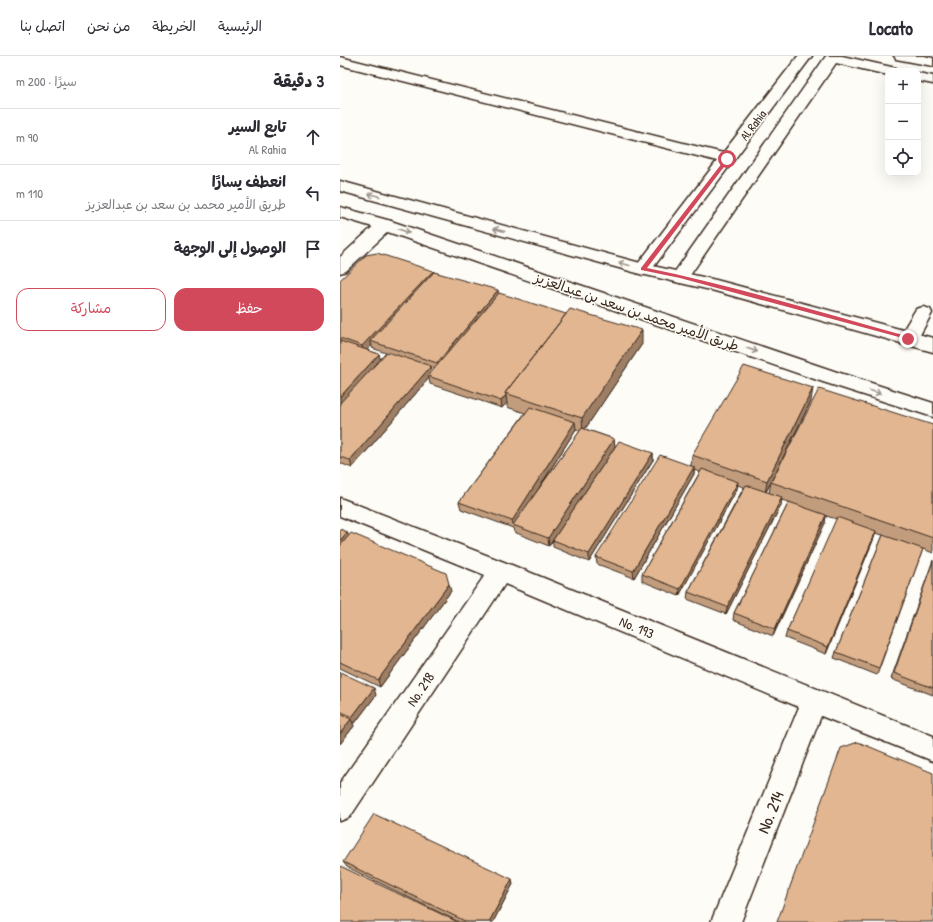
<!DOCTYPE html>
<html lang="ar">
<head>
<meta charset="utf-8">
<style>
	:root { --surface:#fff; --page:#f7f7f7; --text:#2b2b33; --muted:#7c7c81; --line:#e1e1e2; --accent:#d1495b }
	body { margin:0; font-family:"Patrick Hand","Playpen Sans Arabic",sans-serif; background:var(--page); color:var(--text); direction:rtl }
	.controls { position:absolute; right:12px; top:12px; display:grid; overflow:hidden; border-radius:8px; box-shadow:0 4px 16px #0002 }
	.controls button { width:36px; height:36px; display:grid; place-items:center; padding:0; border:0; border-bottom:1px solid var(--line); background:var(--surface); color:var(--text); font:20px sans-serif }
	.stop { position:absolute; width:12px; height:12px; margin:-9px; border:3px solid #d1495b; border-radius:50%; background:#fff }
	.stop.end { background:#d1495b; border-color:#fff; box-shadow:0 1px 4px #0008 }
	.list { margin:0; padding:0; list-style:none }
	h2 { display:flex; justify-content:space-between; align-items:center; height:52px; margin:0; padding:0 16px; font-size:17px }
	h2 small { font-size:13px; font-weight:400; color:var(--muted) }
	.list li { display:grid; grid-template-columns:26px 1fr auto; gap:12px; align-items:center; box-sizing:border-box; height:56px; padding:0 16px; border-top:1px solid var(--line) }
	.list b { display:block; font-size:15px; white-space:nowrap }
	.list p { margin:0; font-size:13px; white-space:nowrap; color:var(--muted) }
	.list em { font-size:13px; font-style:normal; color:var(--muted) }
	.actions { display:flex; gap:8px; padding:12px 16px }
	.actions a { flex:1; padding:9px 0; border:1px solid var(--accent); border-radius:12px; text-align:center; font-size:14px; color:var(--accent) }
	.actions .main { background:var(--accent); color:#fff }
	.icon { flex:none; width:22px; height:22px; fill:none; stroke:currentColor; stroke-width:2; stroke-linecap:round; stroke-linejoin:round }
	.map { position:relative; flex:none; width:593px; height:866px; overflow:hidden; direction:ltr }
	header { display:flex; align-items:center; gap:24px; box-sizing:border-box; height:56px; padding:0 20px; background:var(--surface); border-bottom:1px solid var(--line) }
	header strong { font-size:19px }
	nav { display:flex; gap:22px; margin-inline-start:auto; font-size:14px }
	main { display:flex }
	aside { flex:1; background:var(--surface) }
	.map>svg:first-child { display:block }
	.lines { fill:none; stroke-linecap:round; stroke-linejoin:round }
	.minor-casing { stroke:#3b2a1e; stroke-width:3 }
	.major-casing { stroke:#3b2a1e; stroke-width:3 }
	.minor { fill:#fdfcf7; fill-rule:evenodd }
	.major { fill:#fdfcf7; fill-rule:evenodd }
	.wall { fill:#c29d7d; stroke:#3b2a1e; fill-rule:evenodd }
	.shaded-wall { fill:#9e7f66; stroke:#3b2a1e }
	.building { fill:#e1b691; stroke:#3b2a1e }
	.oneway { stroke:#9c938a }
	.route { fill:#d1495b }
	.labels { text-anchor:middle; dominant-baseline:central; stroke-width:3; stroke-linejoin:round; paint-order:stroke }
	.far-street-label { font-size:12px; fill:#3b2a1e; stroke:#fdfcf7 }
	.street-label { font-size:14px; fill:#3b2a1e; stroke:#fdfcf7 }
	.near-street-label { font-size:17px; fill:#3b2a1e; stroke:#fdfcf7 }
</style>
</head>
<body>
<header>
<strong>Locato</strong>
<nav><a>الرئيسية</a><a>الخريطة</a><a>من نحن</a><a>اتصل بنا</a></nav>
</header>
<main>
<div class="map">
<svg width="593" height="866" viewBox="0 0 593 866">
	<rect width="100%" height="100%" fill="#fdfcf7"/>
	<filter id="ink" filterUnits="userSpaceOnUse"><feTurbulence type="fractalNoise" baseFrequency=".025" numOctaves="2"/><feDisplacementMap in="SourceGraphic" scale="8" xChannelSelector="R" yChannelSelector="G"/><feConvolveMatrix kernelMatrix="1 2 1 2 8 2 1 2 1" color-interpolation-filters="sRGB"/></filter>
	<g filter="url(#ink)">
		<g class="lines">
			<defs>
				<path id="minor" d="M458 0H472L309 217 303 219 297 217 294 213 377 105 0 9V1L383 97Z
					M486 0H502L556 12 558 15H548V19L496 7 346 225 340 227 334 225 331 221 334 217Z
					M554 0H584L593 2V10L556 3Z
					M578 17 593 20V28L578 25Z
					M45 164 51 165 54 169 51 173 6 215 0 217V201L39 165Z
					M583 251 590 253 592 257 575 288 568 289 561 288 558 283 576 253Z
					M0 442 169 508 593 680V705L481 660 401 866H371L459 651 165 528 10 761 0 765V727L145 519 0 460Z"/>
				<path id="major" d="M0 125 304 208 376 224 593 282V296L375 235 297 217 0 135Z
					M0 151 51 165 497 316 593 347V361L483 326 39 173 0 161Z"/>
			</defs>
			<!-- minor casing -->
			<use href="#minor" class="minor-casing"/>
			<!-- major casing -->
			<use href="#major" class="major-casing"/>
			<!-- minor -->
			<use href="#minor" class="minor"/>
			<!-- major -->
			<use href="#major" class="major"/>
		</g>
		<!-- wall -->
		<path class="wall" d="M93 215 94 216 302 288 245 373 274 383 275 391 209 490 174 476 173 472 121 453 119 446 185 357 167 351V347L162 352 90 328 89 322 12 412 0 407V224ZM32 289V292L46 297 40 303 39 298 27 294ZM91 311 95 313 92 316ZM236 373 240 375 199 432Z
			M471 345 426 436 429 437 431 426 593 369V497L583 493 537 619 494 602 496 596 543 479 535 477 534 482 486 598 445 582 447 575 497 463 486 460 485 467 433 580 393 564 394 557 449 446 441 444V449L386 558 347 543 348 536 404 431 397 429V433L339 540 302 525V518L360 416 354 414V418L294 522 257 508 256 501 351 410 352 399Z
			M313 397V404L249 506 213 491V484Z
			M0 473 9 480 111 535 40 631 0 612Z
			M593 504V639L551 623Z
			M0 616 36 639 15 667 12 666 14 670 0 688Z
			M3 806 173 828 153 866H119L7 811Z"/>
		<!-- shaded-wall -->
		<path class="shaded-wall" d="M93 215 95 222 30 285 32 289 24 297 22 290Z
			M158 234 159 242 99 314 97 307Z
			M302 274V288L243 376 242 362Z
			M39 298 41 306 0 351V341Z
			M91 310 92 318 88 320 89 322 12 412 10 404Z
			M473 332 471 345 425 438 427 425Z
			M166 339 167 347 162 352 161 345Z
			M235 366 236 373 175 470 173 469 172 465Z
			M274 383 275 391 209 490 208 482Z
			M313 397V404L249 506V498Z
			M354 411V418L294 522 293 515Z
			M398 426 397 433 339 540 340 533Z
			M442 441 441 449 386 558 387 551Z
			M486 459 485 467 433 580 435 573Z
			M536 475 534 482 486 598 488 591Z
			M7 476 10 483 0 495V485Z
			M109 528 111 535 40 631 38 624Z
			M34 632 36 639 15 667 12 661Z
			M11 663 14 670 0 688V678Z
			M172 823 173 828 153 866H149Z"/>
		<!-- building -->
		<path class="building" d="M37 197 93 215 22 290 0 282V224L26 199Z
			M94 216 158 234 97 307 30 285Z
			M159 237 226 258 165 337 166 339 161 345 88 320Z
			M230 253 302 274 242 362 165 337Z
			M0 285 39 298 0 341Z
			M47 296 91 310 10 404 0 401V347Z
			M404 310 473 332 427 425 352 399Z
			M479 333 593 369V482L431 426Z
			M190 351 235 366 172 465 119 446Z
			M242 372 274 383 208 482 173 469Z
			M279 385 313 397 249 498 213 484Z
			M320 399 354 411 293 515 256 501Z
			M362 413 398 426 340 533 302 518Z
			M406 429 442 441 387 551 348 536Z
			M449 446 486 459 435 573 394 557Z
			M497 461 536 475 488 591 447 575Z
			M0 473 7 476 0 485Z
			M11 477 106 517 109 528 38 624 0 606V490Z
			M543 479 583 493 539 612 496 596Z
			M593 505V632L554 617Z
			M0 616 34 632 12 661 0 655Z
			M0 658 11 663 0 678Z
			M518 686 593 717V866H437L501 692Z
			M34 758 172 823 149 866H127L3 806Z
			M0 810 118 866H0Z"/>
		<!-- one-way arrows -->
		<defs><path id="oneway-shaft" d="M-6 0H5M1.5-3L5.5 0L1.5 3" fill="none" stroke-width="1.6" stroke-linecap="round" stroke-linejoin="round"/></defs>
		<g class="oneway">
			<use href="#oneway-shaft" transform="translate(34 139) rotate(-165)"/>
			<use href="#oneway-shaft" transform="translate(159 174) rotate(-165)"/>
			<use href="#oneway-shaft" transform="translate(64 175) rotate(19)"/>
			<use href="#oneway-shaft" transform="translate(284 208) rotate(-165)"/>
			<use href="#oneway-shaft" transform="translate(412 294) rotate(19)"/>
			<use href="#oneway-shaft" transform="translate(535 336) rotate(18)"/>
		</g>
	</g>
	<!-- route -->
	<path class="route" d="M386 102 390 103 307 212C395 230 483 257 570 281V284L340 222 301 214V212Z"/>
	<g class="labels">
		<!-- far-street labels -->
		<g class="far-street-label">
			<text transform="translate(413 69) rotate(-53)">Al Rahia</text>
		</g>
		<!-- street labels -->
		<g class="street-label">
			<text transform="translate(297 255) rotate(19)">طريق الأمير محمد بن سعد بن عبدالعزيز</text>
			<text transform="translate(297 571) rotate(23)">No. 193</text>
			<text transform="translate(80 633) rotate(-56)">No. 218</text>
		</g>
		<!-- near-street labels -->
		<g class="near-street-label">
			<text transform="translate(430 756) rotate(-68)">No. 214</text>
		</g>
	</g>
</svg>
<div class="controls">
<button>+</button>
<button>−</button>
<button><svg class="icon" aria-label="locate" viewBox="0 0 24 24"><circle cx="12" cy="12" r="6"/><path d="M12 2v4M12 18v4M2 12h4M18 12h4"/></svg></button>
</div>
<div class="stop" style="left:387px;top:103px"></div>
<div class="stop end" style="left:568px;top:283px"></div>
</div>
<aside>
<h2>3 دقيقة<small>سيرًا · 200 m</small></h2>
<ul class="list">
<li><svg class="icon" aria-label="ahead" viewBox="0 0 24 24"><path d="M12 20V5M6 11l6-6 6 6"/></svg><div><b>تابع السير</b><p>Al Rahia</p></div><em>90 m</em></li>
<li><svg class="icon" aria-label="left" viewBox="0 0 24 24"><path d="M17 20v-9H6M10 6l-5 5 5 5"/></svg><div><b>انعطف يسارًا</b><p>طريق الأمير محمد بن سعد بن عبدالعزيز</p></div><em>110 m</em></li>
<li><svg class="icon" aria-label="arrive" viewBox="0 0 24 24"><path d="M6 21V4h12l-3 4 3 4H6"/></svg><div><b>الوصول إلى الوجهة</b></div></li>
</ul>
<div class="actions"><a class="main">حفظ</a><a>مشاركة</a></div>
</aside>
</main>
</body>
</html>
